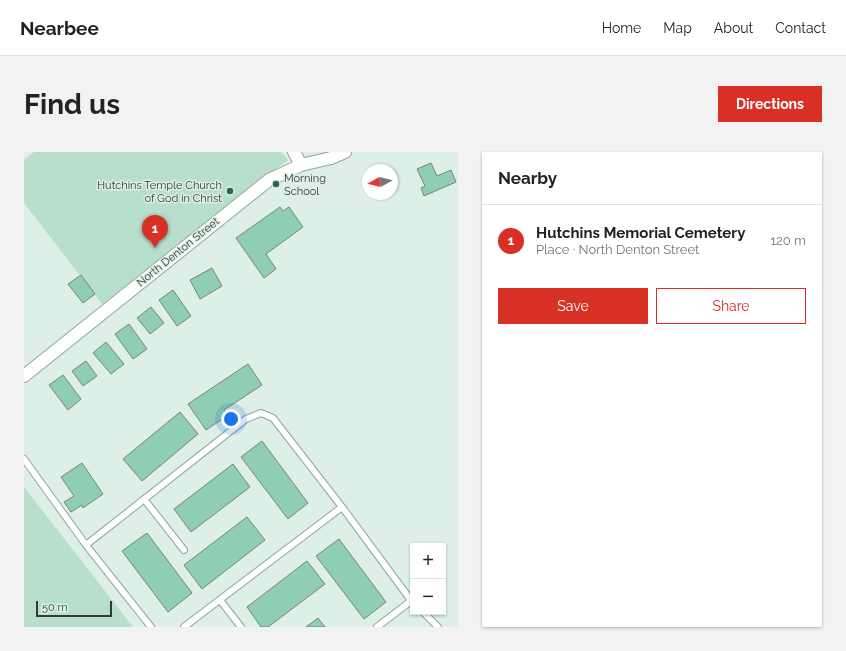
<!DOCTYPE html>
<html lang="en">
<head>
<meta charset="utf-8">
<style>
	:root { --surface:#fff; --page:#f2f2f2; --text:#222; --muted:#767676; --line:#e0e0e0; --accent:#d93025 }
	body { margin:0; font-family:Raleway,sans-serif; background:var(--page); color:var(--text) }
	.controls { position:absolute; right:12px; bottom:12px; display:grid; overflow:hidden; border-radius:0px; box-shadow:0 1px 3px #0004 }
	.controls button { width:36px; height:36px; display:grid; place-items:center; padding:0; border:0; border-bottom:1px solid var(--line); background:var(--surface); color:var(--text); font:20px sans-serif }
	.compass { position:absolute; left:338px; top:12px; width:36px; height:36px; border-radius:50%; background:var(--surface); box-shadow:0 1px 3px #0004; rotate:262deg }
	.scale { position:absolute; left:12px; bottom:10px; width:76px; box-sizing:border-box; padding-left:4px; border:2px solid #333a37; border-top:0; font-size:11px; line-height:14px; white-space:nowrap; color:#333a37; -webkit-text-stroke:3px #ddefe6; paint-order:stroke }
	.you { position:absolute; left:207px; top:267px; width:14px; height:14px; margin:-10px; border:3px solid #fff; border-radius:50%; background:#1a73e8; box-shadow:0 0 0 6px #1a73e833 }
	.badge { display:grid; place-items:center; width:26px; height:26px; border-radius:50%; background:var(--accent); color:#fff; font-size:13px; font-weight:700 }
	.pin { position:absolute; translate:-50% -33px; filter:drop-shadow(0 1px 2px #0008) }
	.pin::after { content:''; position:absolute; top:21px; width:14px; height:12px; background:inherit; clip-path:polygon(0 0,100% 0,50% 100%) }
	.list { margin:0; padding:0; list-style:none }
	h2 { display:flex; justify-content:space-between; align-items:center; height:52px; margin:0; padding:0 16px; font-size:17px }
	h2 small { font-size:13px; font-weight:400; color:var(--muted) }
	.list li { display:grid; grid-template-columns:26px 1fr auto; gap:12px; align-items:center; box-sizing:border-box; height:72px; padding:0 16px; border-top:1px solid var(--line) }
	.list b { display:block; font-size:15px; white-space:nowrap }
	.list p { margin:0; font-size:13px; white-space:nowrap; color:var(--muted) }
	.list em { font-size:13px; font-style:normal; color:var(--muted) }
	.actions { display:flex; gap:8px; padding:12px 16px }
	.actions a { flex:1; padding:9px 0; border:1px solid var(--accent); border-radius:0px; text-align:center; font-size:14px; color:var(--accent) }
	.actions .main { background:var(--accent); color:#fff }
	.map { position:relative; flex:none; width:434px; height:475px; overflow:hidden; border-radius:0px }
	header { display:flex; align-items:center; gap:24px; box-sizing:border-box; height:56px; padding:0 20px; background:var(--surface); border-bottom:1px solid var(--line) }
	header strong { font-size:19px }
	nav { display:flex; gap:22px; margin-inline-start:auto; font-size:14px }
	.intro { display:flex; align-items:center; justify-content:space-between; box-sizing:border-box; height:96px; padding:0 24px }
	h1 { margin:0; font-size:28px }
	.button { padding:10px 18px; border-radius:0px; background:var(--accent); color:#fff; font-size:14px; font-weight:700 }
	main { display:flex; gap:24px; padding:0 24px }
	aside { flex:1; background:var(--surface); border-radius:0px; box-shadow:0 1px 3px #0004 }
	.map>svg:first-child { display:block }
	.green { fill:#b7dfcc }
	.building { fill:#8fceb3; stroke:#75857d }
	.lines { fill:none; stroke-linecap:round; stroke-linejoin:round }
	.service-casing { stroke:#93a49c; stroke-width:8 }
	.minor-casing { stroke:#93a49c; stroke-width:14 }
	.service { stroke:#fff; stroke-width:6 }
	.minor { stroke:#fff; stroke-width:12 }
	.poi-dot { fill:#2c6650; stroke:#ddefe6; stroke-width:1.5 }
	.labels { text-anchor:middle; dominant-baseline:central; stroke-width:3; stroke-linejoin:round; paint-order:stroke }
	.poi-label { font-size:11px; fill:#333a37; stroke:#ddefe6; text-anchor:start }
	.street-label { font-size:11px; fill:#333a37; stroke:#ddefe6 }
</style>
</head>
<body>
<header>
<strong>Nearbee</strong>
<nav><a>Home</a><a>Map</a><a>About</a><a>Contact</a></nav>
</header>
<div class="intro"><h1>Find us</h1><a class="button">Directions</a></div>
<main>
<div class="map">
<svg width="434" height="475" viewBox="0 0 434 475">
	<rect width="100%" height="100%" fill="#ddefe6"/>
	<!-- green -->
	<path class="green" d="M10 0H257L264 8 78 152 0 51V8Z
		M0 335 109 475H0Z"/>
	<!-- building -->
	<path class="building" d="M407 11 413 24 427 18 432 30 400 44 397 36 401 34 393 17Z
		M256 55 259 59 265 55 279 75 242 102 252 117 240 126 212 86Z
		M188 116 198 134 176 147 166 128Z
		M57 123 71 142 59 151 44 132Z
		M149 138 167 164 153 174 135 148Z
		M127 155 140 171 126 182 113 166Z
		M105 172 123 197 109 207 91 182Z
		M82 190 100 212 87 222 69 201Z
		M62 209 73 224 59 234 48 219Z
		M224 212 238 233 200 258 203 264 182 278 164 252Z
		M39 223 57 247 44 258 25 233Z
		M156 260 174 282 118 329 99 307Z
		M238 289 284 351 264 367 217 305Z
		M58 311 79 342 59 356 58 353 47 360 40 350 50 344 37 325Z
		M209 312 226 335 167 380 150 357Z
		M223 365 241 388 178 437 160 413Z
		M123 381 168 441 144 460 98 399Z
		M315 387 362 450 340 467 292 404Z
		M283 409 301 432 244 475H237L223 455Z
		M294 466 301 475H282Z"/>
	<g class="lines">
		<defs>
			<path id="service" d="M0 307 62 393 127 475
				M120 347 160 398
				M62 393 222 267 237 261 249 266 318 355 389 451
				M196 448 217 475
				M399 460 414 475
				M160 475 318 355
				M353 475 387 449"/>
			<path id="minor" d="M270 0 277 13
				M0 224 245 28 277 13 307 6 321 0"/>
		</defs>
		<!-- service casing -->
		<use href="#service" class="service-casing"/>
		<!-- minor casing -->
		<use href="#minor" class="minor-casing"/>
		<!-- service -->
		<use href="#service" class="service"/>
		<!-- minor -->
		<use href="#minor" class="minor"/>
	</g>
	<!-- markers -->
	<g class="poi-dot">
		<circle cx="252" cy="32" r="4"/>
		<circle cx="206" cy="39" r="4"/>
	</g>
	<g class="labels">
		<!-- poi labels -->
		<g class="poi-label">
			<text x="260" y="26">Morning<tspan x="260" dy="13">School</tspan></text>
			<text x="198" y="33" text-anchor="end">Hutchins Temple Church<tspan x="198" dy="13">of God in Christ</tspan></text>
		</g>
		<!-- street labels -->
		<g class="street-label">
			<text transform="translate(154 100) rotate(-39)">North Denton Street</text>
		</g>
	</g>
</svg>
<div class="controls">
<button>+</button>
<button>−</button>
</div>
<svg class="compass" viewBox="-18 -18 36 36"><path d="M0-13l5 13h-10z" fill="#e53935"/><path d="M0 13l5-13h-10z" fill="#767676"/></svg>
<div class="scale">50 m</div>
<div class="you"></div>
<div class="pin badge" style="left:131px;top:96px">1</div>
</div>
<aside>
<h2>Nearby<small></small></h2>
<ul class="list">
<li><span class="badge">1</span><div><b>Hutchins Memorial Cemetery</b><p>Place · North Denton Street</p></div><em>120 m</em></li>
</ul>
<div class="actions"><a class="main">Save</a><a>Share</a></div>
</aside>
</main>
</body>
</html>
